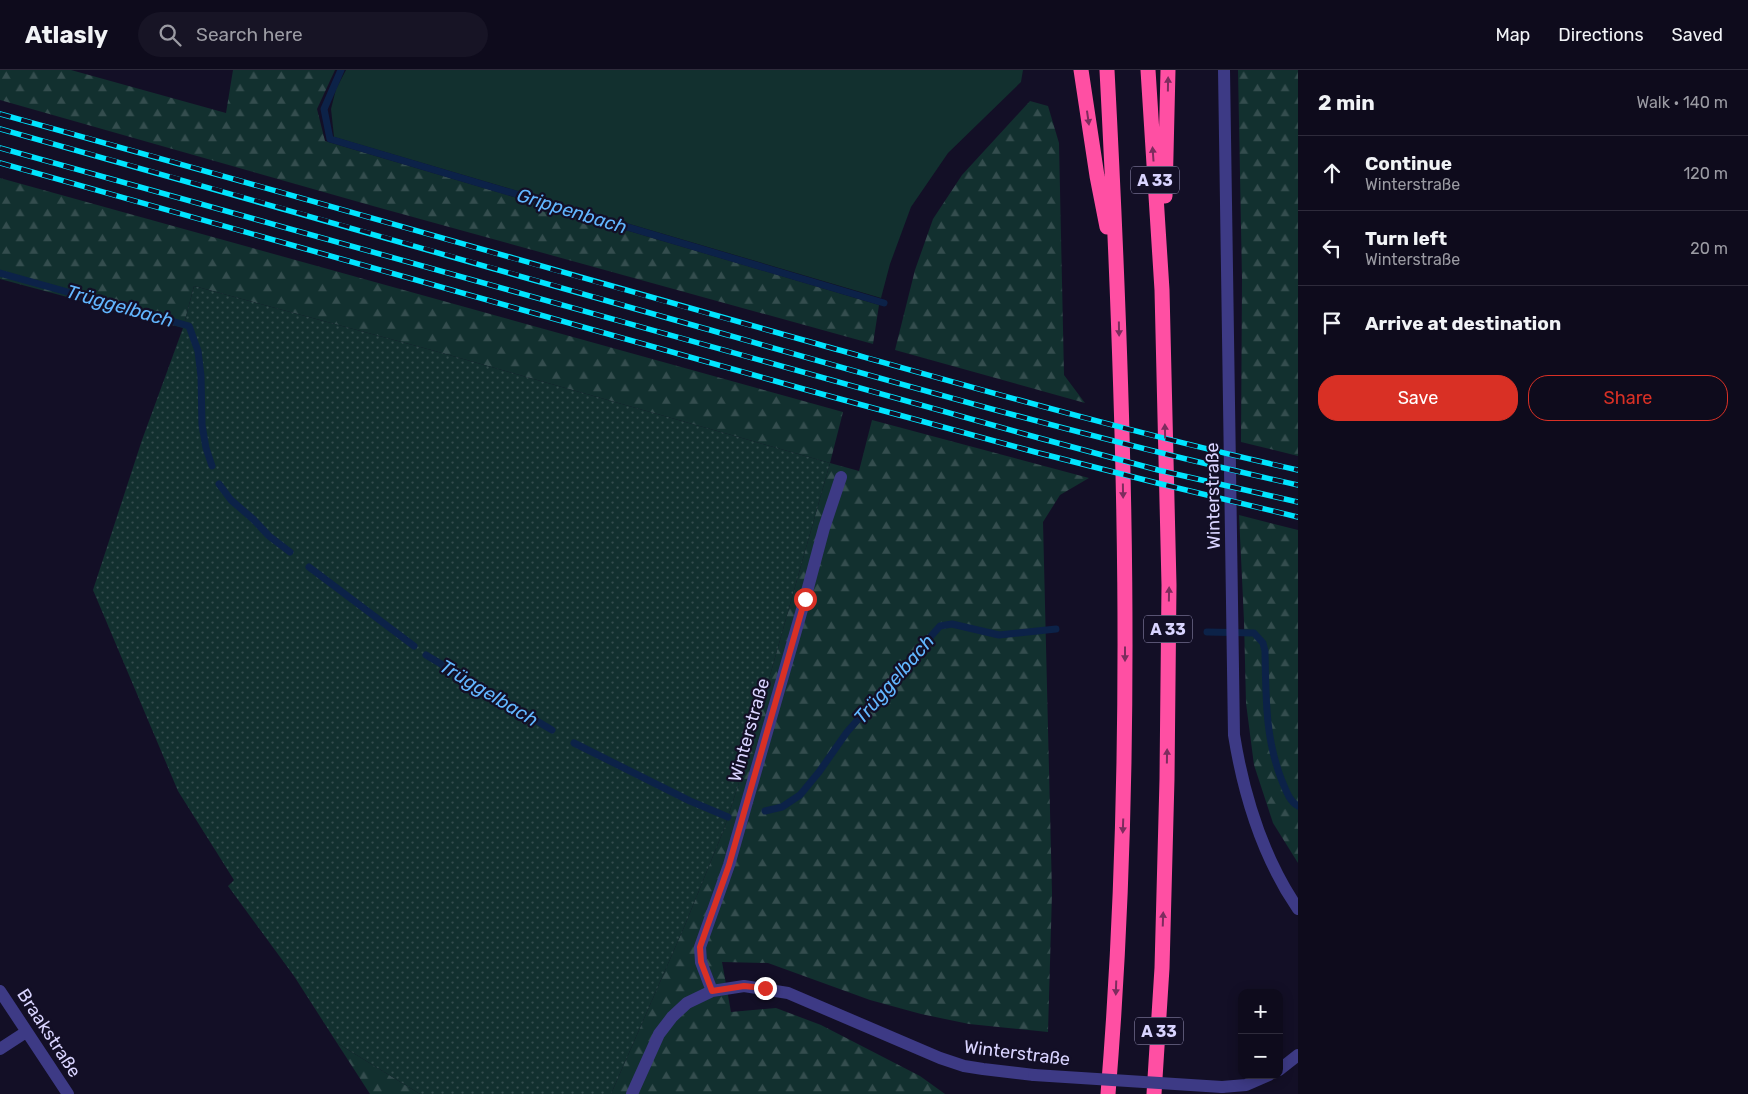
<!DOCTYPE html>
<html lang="en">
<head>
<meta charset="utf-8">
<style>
	:root { --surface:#0e0b1c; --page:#171425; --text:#f1f3f6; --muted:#9b9ba3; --line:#2e2b3b; --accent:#d93025 }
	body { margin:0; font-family:Rubik,sans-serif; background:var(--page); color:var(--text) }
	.controls { position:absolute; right:15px; bottom:15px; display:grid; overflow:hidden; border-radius:10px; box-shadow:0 2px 12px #0003 }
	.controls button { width:45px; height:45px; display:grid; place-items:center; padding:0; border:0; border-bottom:1px solid var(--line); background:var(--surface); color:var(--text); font:25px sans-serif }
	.stop { position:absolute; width:15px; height:15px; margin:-11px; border:4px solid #d93025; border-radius:50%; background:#fff }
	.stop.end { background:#d93025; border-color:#fff; box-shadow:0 1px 5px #0008 }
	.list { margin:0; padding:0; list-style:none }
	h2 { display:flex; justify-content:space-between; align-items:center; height:65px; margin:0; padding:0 20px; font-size:21px }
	h2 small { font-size:16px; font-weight:400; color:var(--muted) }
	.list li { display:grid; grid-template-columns:32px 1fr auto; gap:15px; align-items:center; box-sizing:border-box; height:75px; padding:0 20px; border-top:1px solid var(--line) }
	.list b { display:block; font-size:19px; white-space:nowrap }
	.list p { margin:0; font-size:16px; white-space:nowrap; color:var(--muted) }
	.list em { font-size:16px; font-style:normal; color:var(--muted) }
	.actions { display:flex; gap:10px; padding:15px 20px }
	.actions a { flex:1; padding:11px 0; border:1px solid var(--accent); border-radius:20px; text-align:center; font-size:18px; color:var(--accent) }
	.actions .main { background:var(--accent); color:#fff }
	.icon { flex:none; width:28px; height:28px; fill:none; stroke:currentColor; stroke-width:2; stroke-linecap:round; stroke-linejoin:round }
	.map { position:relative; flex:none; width:1298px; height:1024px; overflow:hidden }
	header { display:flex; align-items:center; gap:30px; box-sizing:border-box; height:70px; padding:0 25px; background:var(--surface); border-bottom:1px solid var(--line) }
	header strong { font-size:24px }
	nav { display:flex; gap:28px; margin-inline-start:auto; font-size:18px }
	.search { width:350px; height:45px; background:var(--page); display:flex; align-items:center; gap:12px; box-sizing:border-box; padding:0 18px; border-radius:28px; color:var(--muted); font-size:19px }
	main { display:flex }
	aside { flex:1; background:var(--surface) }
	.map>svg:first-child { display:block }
	.grass { fill:#12302f }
	.forest { fill:url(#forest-firs) }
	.garden { fill:url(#garden-dots) }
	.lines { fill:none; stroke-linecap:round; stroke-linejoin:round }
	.stream { stroke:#0c2248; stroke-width:7 }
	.minor { stroke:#3d3a85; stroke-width:12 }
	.highway { stroke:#ff4fa3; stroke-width:15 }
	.rail-casing { stroke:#00e5ff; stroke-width:5.5 }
	.rail { stroke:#130f26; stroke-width:4; stroke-dasharray:11; stroke-linecap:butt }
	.minor-bridge { stroke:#3d3a85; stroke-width:12 }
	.oneway { fill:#7d2c5e }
	.route { stroke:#d93025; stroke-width:6 }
	.labels { text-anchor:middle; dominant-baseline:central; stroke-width:4.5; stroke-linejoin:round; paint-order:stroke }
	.shield { fill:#130f26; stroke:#9e99be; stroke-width:1 }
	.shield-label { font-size:16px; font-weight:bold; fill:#d9d4ff }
	.street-label { font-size:18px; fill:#d9d4ff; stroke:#130f26 }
	.water-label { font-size:19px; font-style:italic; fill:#62b6ff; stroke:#130f26 }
</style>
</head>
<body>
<header>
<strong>Atlasly</strong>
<div class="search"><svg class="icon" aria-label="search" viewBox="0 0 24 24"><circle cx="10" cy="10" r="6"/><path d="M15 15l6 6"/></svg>Search here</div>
<nav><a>Map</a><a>Directions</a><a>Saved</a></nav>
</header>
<main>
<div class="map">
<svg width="1298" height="1024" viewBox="0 0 1298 1024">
	<defs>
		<pattern id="forest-firs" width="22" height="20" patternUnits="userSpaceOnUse" patternTransform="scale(1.25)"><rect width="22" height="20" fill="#12302f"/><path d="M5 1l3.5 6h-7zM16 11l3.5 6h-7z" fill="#344d4e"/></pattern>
		<pattern id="garden-dots" width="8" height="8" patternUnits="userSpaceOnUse" patternTransform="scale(1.25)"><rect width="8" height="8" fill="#12302f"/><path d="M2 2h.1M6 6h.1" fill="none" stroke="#344d4e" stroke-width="1.8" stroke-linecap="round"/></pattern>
	</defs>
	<rect width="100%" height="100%" fill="#130f26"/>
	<!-- grass -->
	<path class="grass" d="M346 0H1023L1021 12 948 83 911 137 890 194 881 228 334 67 331 39 336 19Z"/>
	<!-- forest -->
	<path class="forest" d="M0 0H71L226 43 233 0H335L317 39 325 71 879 235 873 274 373 136 0 30Z
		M1238 0H1298V386L1241 372 1242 209Z
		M1030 31 1048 36 1059 73 1064 305 1085 333 895 280 915 200 933 149 962 105Z
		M0 108 843 342 830 393 859 401 872 350 1089 408 1060 425 1043 452 1052 823 1048 962 969 954 921 944 870 930 768 893 722 892 731 942 776 938 821 955 920 1006 945 1024H611L685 855 724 759 745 694 830 393 435 281 194 216 183 258 0 209Z
		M1239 445 1298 460V793L1273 753 1254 695 1246 633 1244 551Z
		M337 973 420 1024H370Z"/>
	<!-- garden -->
	<path class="garden" d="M194 216 435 281 830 393 745 694 724 759 685 855 611 1024H420L337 973 294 906 228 816 234 810 178 721 93 520 142 370 183 258Z"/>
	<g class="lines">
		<!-- stream -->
		<path class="stream" d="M341 0 324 39 330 69 884 233
			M0 203 189 256 198 281 201 306 202 355 206 378 212 396
			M219 414 231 430 253 449 269 466 290 482
			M309 497 414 576
			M1207 562 1254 563 1263 573 1265 581C1266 627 1265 668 1282 711 1286 720 1289 731 1298 736
			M426 585 552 660
			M574 673 690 731 728 747
			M765 741 782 737 800 725 819 702 847 662 940 556 952 554 999 565 1056 559"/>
		<!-- minor -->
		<path class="minor" d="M1224 0 1234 665C1244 727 1262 786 1298 839
			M0 921 68 1024
			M712 921 701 892 700 877 729 795 805 529 824 458 841 407
			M0 979 26 962
			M1279 1000 1298 985
			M1222 1017 1246 1015 1269 1005
			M632 1024 659 964 672 947 687 933 712 921 744 916 788 923 940 988 964 996 983 999 1034 1005"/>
		<!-- highway -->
		<path class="highway" d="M1081 0 1097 106 1107 157
			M1107 0C1125 341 1136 683 1108 1024
			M1148 0 1162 220 1169 515 1167 709 1162 898 1154 1024
			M1165 126 1168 0"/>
		<defs>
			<path id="rail" d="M0 44C272 118 542 198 814 273 975 318 1135 364 1298 400
				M0 59C235 124 469 191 703 258 900 314 1098 371 1298 415
				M0 78 1039 368 1158 400 1298 432
				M0 93 807 320 1035 382 1157 413 1298 447"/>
		</defs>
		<!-- rail casing -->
		<use href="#rail" class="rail-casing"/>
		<!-- rail -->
		<use href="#rail" class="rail"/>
		<!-- minor-bridge -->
		<path class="minor-bridge" d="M1034 1005 1222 1017"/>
	</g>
	<!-- one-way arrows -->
	<defs><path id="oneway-solid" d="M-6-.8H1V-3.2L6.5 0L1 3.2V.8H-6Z" transform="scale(1.25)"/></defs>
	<g class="oneway">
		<use href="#oneway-solid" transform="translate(1168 14) rotate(-89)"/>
		<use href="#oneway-solid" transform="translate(1088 48) rotate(82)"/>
		<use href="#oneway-solid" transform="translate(1153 84) rotate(-94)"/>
		<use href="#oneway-solid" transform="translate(1119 259) rotate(89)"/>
		<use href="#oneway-solid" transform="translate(1165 361) rotate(-91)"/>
		<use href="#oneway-solid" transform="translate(1123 421) rotate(89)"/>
		<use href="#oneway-solid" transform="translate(1169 524) rotate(-89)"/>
		<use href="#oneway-solid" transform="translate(1125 584) rotate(90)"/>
		<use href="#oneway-solid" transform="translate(1167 686) rotate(-89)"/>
		<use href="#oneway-solid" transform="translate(1123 756) rotate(92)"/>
		<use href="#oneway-solid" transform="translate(1163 849) rotate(-88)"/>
		<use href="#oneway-solid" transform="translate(1116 918) rotate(92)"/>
	</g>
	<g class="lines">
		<!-- route -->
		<path class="route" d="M765 918 744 916 712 921 701 892 700 877 729 795 805 529"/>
	</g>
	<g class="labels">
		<!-- shield labels -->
		<g class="shield">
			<rect x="1131" y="96.5" width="48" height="27" rx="4"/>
			<rect x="1144" y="545.5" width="48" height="27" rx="4"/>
			<rect x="1135" y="947.5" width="48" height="27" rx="4"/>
		</g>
		<g class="shield-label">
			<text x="1155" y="110">A 33</text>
			<text x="1168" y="559">A 33</text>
			<text x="1159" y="961">A 33</text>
		</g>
		<!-- street labels -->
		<g class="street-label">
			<text transform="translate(1213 426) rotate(-91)">Winterstraße</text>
			<text transform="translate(749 660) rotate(-74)">Winterstraße</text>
			<text transform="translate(49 963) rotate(57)">Braakstraße</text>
			<text transform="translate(1017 983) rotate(7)">Winterstraße</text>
		</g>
		<!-- water labels -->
		<g class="water-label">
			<text transform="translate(572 141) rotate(17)">Grippenbach</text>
			<text transform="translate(120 236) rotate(16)">Trüggelbach</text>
			<text transform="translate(894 609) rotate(-49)">Trüggelbach</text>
			<text transform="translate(489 623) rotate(31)">Trüggelbach</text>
		</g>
	</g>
</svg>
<div class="controls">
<button>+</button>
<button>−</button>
</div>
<div class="stop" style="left:805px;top:529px"></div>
<div class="stop end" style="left:765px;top:918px"></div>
</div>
<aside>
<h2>2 min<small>Walk · 140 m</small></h2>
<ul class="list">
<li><svg class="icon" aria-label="ahead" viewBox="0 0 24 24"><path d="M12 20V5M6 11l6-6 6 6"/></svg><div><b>Continue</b><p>Winterstraße</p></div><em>120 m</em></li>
<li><svg class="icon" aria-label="left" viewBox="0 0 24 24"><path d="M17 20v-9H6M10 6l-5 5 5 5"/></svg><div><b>Turn left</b><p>Winterstraße</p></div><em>20 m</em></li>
<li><svg class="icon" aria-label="arrive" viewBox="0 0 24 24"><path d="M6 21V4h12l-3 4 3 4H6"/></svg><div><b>Arrive at destination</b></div></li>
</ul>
<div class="actions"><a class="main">Save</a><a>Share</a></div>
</aside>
</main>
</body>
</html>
